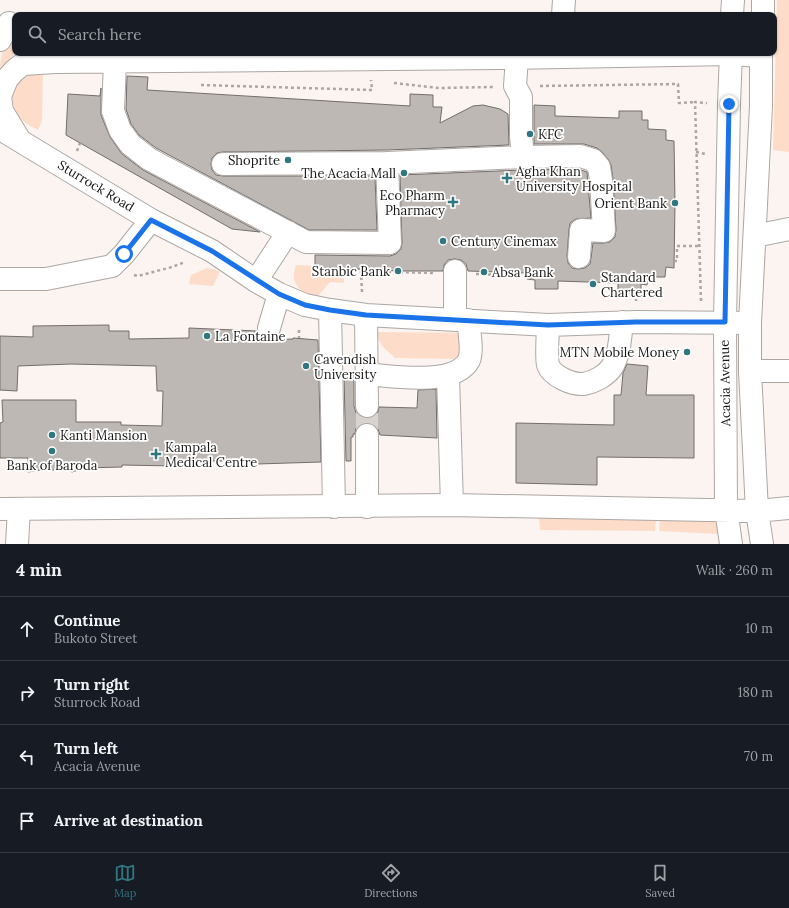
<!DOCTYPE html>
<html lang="en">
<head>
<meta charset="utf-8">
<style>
	:root { --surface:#171b24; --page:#20242c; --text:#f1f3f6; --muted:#9ea1a6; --line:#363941; --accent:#307782 }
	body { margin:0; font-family:Lora,serif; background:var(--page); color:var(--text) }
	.stop { position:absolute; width:12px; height:12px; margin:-9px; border:3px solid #1a73e8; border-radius:50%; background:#fff }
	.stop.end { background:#1a73e8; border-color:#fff; box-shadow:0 1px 4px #0008 }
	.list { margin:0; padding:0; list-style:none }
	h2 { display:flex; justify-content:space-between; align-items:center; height:52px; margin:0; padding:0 16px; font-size:17px }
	h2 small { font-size:13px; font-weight:400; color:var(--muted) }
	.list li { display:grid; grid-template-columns:26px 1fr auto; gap:12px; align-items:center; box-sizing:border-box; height:64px; padding:0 16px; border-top:1px solid var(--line) }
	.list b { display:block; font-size:15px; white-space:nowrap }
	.list p { margin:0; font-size:13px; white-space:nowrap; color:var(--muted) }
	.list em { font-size:13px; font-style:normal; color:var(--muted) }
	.icon { flex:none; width:22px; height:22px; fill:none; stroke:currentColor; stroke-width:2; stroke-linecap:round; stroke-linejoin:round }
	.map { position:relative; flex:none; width:789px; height:544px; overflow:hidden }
	.search { position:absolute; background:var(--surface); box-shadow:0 1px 3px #0004; left:12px; right:12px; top:12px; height:44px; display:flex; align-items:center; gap:10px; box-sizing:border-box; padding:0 14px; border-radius:8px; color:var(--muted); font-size:15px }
	.sheet { height:308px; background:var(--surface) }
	nav { display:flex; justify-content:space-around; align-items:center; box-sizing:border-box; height:56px; border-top:1px solid var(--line); background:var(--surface); font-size:11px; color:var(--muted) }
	nav a { display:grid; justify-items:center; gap:2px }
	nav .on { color:var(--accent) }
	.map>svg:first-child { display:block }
	.green { fill:#fdddc9 }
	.building { fill:#beb8b4; stroke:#736e6a }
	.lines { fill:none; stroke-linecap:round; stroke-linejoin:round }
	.minor-tunnel { stroke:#d9d3cf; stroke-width:22; stroke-dasharray:22 11; stroke-linecap:butt }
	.minor-casing { stroke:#ada7a3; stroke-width:24 }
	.major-casing { stroke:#ada7a3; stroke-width:24 }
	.path { stroke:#aca7a3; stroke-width:2.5; stroke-dasharray:3 3; stroke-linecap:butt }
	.minor { stroke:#fff; stroke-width:22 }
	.major { stroke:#fff; stroke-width:22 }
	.route { stroke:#1a73e8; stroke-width:5 }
	.poi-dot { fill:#307782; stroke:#fff; stroke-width:1.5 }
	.labels { text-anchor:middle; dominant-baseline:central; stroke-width:3.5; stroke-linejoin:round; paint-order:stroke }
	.poi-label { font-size:13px; fill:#171513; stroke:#fff; text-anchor:start }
	.street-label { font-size:13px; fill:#171513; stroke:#fff }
</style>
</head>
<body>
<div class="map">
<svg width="789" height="544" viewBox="0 0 789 544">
	<rect width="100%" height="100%" fill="#fbf4f0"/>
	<!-- green -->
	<path class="green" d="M777 0H789V152L773 150Z
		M11 43 15 47 14 54 0 75C0 64 0 48 11 43Z
		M28 73 43 74 42 121 38 130C33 127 26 124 22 120 11 109 8 89 20 78 22 76 25 75 28 73Z
		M296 265 344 268V283L330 282 318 296 309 297C297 287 290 282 296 265Z
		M207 268 216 270 220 272 213 286 189 284 191 275Z
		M375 332H378L471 333 460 359 395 358 382 346Z
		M539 517 656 520 655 531 540 530Z
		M660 520 717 521 719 534 659 531Z"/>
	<!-- building -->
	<path class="building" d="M127 76 148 77 147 90 410 106V94L433 95V107H442L440 123 473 106 483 105 500 109 508 114 509 145 387 150 223 152 217 153 212 158 211 164 212 170 216 175 223 176H375L377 230H309L156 148 139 135 131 124 126 109Z
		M101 88V115L110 137 122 154 143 170 260 232 232 229 66 135 68 94 100 96Z
		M534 105 555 106V116L619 118V111H642V120H648V129L666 130V140L674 141 675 203 674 268 666 267 665 277H648L647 285 641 284V293H618V283L558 281V289H535V280L527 279V273L468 271 466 264 461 260 455 259 448 260 444 265 443 271H398L315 267V255L390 256 396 254 401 249 402 243 400 175 523 170 578 169 587 172 591 218 576 219 570 223 569 229 567 256 568 263 572 268 578 269 585 268 590 264 591 258 593 243H603L610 242 615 237 616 230 613 179 611 165 608 159 602 152 597 148 584 144H534Z
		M109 325V331H129V339L189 338V328L257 331 259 339 266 340 293 339V338L318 340 321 462 257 464V461H174V466L122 465V467L84 468 72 472 68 470H40L28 472V458H0V423L3 422 2 400H76V422H121V425L162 426 163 391H157L156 366 71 364 18 366 17 391 0 390V336L33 337V326Z
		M627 364 648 366 646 395H694V458L597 457V485L516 483V423L614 425V395H621L623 373Z
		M344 375H354V406L356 413 361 417 367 418 374 417 378 412 379 407 417 408 418 390 436 389 437 438 380 435 378 429 374 424 367 423 360 424 356 428 355 434H353V437H351V461H346Z"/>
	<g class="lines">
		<!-- minor-tunnel -->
		<path class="minor-tunnel" d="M367 435V406"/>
		<defs>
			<path id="minor" d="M563 15 564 0
				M0 40 9 23
				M517 57 515 86 521 97V136L523 157
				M115 62 113 111 120 130 130 144 149 159 306 242 390 243 387 163 223 164
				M7 133 151 220 212 251 256 281 279 294 305 305 330 310 366 315 548 325 636 322 750 323
				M19 139 2 111 0 96 7 79 14 71 23 64 55 62 501 58 731 54 761 56
				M387 163 523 157 580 156 593 160 599 167 601 180 604 231 581 230 579 257
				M755 236 789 229
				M455 271V320
				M0 279H46L112 266 124 254 151 220
				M256 281 288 232
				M330 310 334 507
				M366 315 367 406
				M548 325C548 334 546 356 548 365 552 376 572 385 584 384 594 382 606 376 612 367 620 353 620 338 622 322
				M269 328 279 294
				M750 371H789
				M366 374C391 376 455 387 469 360 473 351 469 330 468 320
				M448 376 452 505
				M367 435V507
				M17 544 19 509"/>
			<path id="major" d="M732 15 733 0
				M763 15V0
				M761 53V106L750 323V371L757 511 762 544
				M0 509 452 505 757 511 789 508
				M731 544 726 509 725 322 729 104 731 53"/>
		</defs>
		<!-- minor casing -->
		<use href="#minor" class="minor-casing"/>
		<!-- major casing -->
		<use href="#major" class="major-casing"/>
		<!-- path -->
		<path class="path" d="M394 83 439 88 493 87
			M201 85 372 90 371 80
			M540 86 678 84 679 103 695 102
			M77 151 80 143
			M696 152 706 154
			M674 261H677V246H699
			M476 274 527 276
			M134 275 138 276 172 267 185 262
			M362 292 361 271 434 273
			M636 293V301
			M701 301 695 102 707 103
			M299 330V338"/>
		<!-- minor -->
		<use href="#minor" class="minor"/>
		<!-- major -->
		<use href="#major" class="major"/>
	</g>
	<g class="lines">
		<!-- route -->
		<path class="route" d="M124 254 151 220 212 251 279 294 305 305 330 310 366 315 548 325 636 322H725L729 104"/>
	</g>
	<!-- markers -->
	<g class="poi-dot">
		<circle cx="530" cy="134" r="4"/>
		<circle cx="288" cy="160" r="4"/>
		<circle cx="404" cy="173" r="4"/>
		<path d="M505 172h4v4h4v4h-4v4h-4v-4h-4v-4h4z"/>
		<path d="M451 196h4v4h4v4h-4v4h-4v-4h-4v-4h4z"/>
		<circle cx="675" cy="203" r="4"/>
		<circle cx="443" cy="241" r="4"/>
		<circle cx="398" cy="271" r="4"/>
		<circle cx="484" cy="272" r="4"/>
		<circle cx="593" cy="284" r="4"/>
		<circle cx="207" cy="336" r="4"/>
		<circle cx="687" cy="352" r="4"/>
		<circle cx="306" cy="366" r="4"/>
		<circle cx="52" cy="435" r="4"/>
		<circle cx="52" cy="451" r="4"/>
		<path d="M154 448h4v4h4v4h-4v4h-4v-4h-4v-4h4z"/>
	</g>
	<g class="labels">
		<!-- poi labels -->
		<g class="poi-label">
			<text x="538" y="134">KFC</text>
			<text x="280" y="160" text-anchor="end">Shoprite</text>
			<text x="516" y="171">Agha Khan<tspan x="516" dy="15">University Hospital</tspan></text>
			<text x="396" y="173" text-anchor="end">The Acacia Mall</text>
			<text x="445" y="195" text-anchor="end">Eco Pharm<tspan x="445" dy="15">Pharmacy</tspan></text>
			<text x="667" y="203" text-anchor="end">Orient Bank</text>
			<text x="451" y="241">Century Cinemax</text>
			<text x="390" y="271" text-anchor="end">Stanbic Bank</text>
			<text x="492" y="272">Absa Bank</text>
			<text x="601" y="277">Standard<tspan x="601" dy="15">Chartered</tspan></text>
			<text x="215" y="336">La Fontaine</text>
			<text x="679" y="352" text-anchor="end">MTN Mobile Money</text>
			<text x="314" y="359">Cavendish<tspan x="314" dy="15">University</tspan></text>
			<text x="60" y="435">Kanti Mansion</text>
			<text x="165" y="447">Kampala<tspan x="165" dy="15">Medical Centre</tspan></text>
			<text x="52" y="465" text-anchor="middle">Bank of Baroda</text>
		</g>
		<!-- street labels -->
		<g class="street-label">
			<text transform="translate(96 186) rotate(31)">Sturrock Road</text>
			<text transform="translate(725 383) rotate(-91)">Acacia Avenue</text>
		</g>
	</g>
</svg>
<div class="stop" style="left:124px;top:254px"></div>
<div class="stop end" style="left:729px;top:104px"></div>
<div class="search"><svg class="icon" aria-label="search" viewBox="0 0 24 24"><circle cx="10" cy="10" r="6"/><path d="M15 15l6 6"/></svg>Search here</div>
</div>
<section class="sheet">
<h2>4 min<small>Walk · 260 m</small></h2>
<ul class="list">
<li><svg class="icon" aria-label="ahead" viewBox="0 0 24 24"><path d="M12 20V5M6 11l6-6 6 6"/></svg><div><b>Continue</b><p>Bukoto Street</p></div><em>10 m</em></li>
<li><svg class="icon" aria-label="right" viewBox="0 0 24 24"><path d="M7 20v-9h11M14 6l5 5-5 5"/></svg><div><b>Turn right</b><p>Sturrock Road</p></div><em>180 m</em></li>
<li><svg class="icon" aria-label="left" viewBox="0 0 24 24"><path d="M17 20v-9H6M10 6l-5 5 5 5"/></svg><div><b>Turn left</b><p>Acacia Avenue</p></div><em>70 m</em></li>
<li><svg class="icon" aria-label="arrive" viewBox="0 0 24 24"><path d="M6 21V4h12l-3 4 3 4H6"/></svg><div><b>Arrive at destination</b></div></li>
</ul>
</section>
<nav>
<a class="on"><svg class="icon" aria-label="map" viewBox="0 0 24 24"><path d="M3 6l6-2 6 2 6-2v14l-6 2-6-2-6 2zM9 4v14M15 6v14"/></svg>Map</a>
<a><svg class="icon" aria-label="directions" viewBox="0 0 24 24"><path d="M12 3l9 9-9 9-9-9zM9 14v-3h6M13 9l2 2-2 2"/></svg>Directions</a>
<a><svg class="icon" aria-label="saved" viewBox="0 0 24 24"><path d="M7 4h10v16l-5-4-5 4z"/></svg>Saved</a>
</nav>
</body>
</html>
